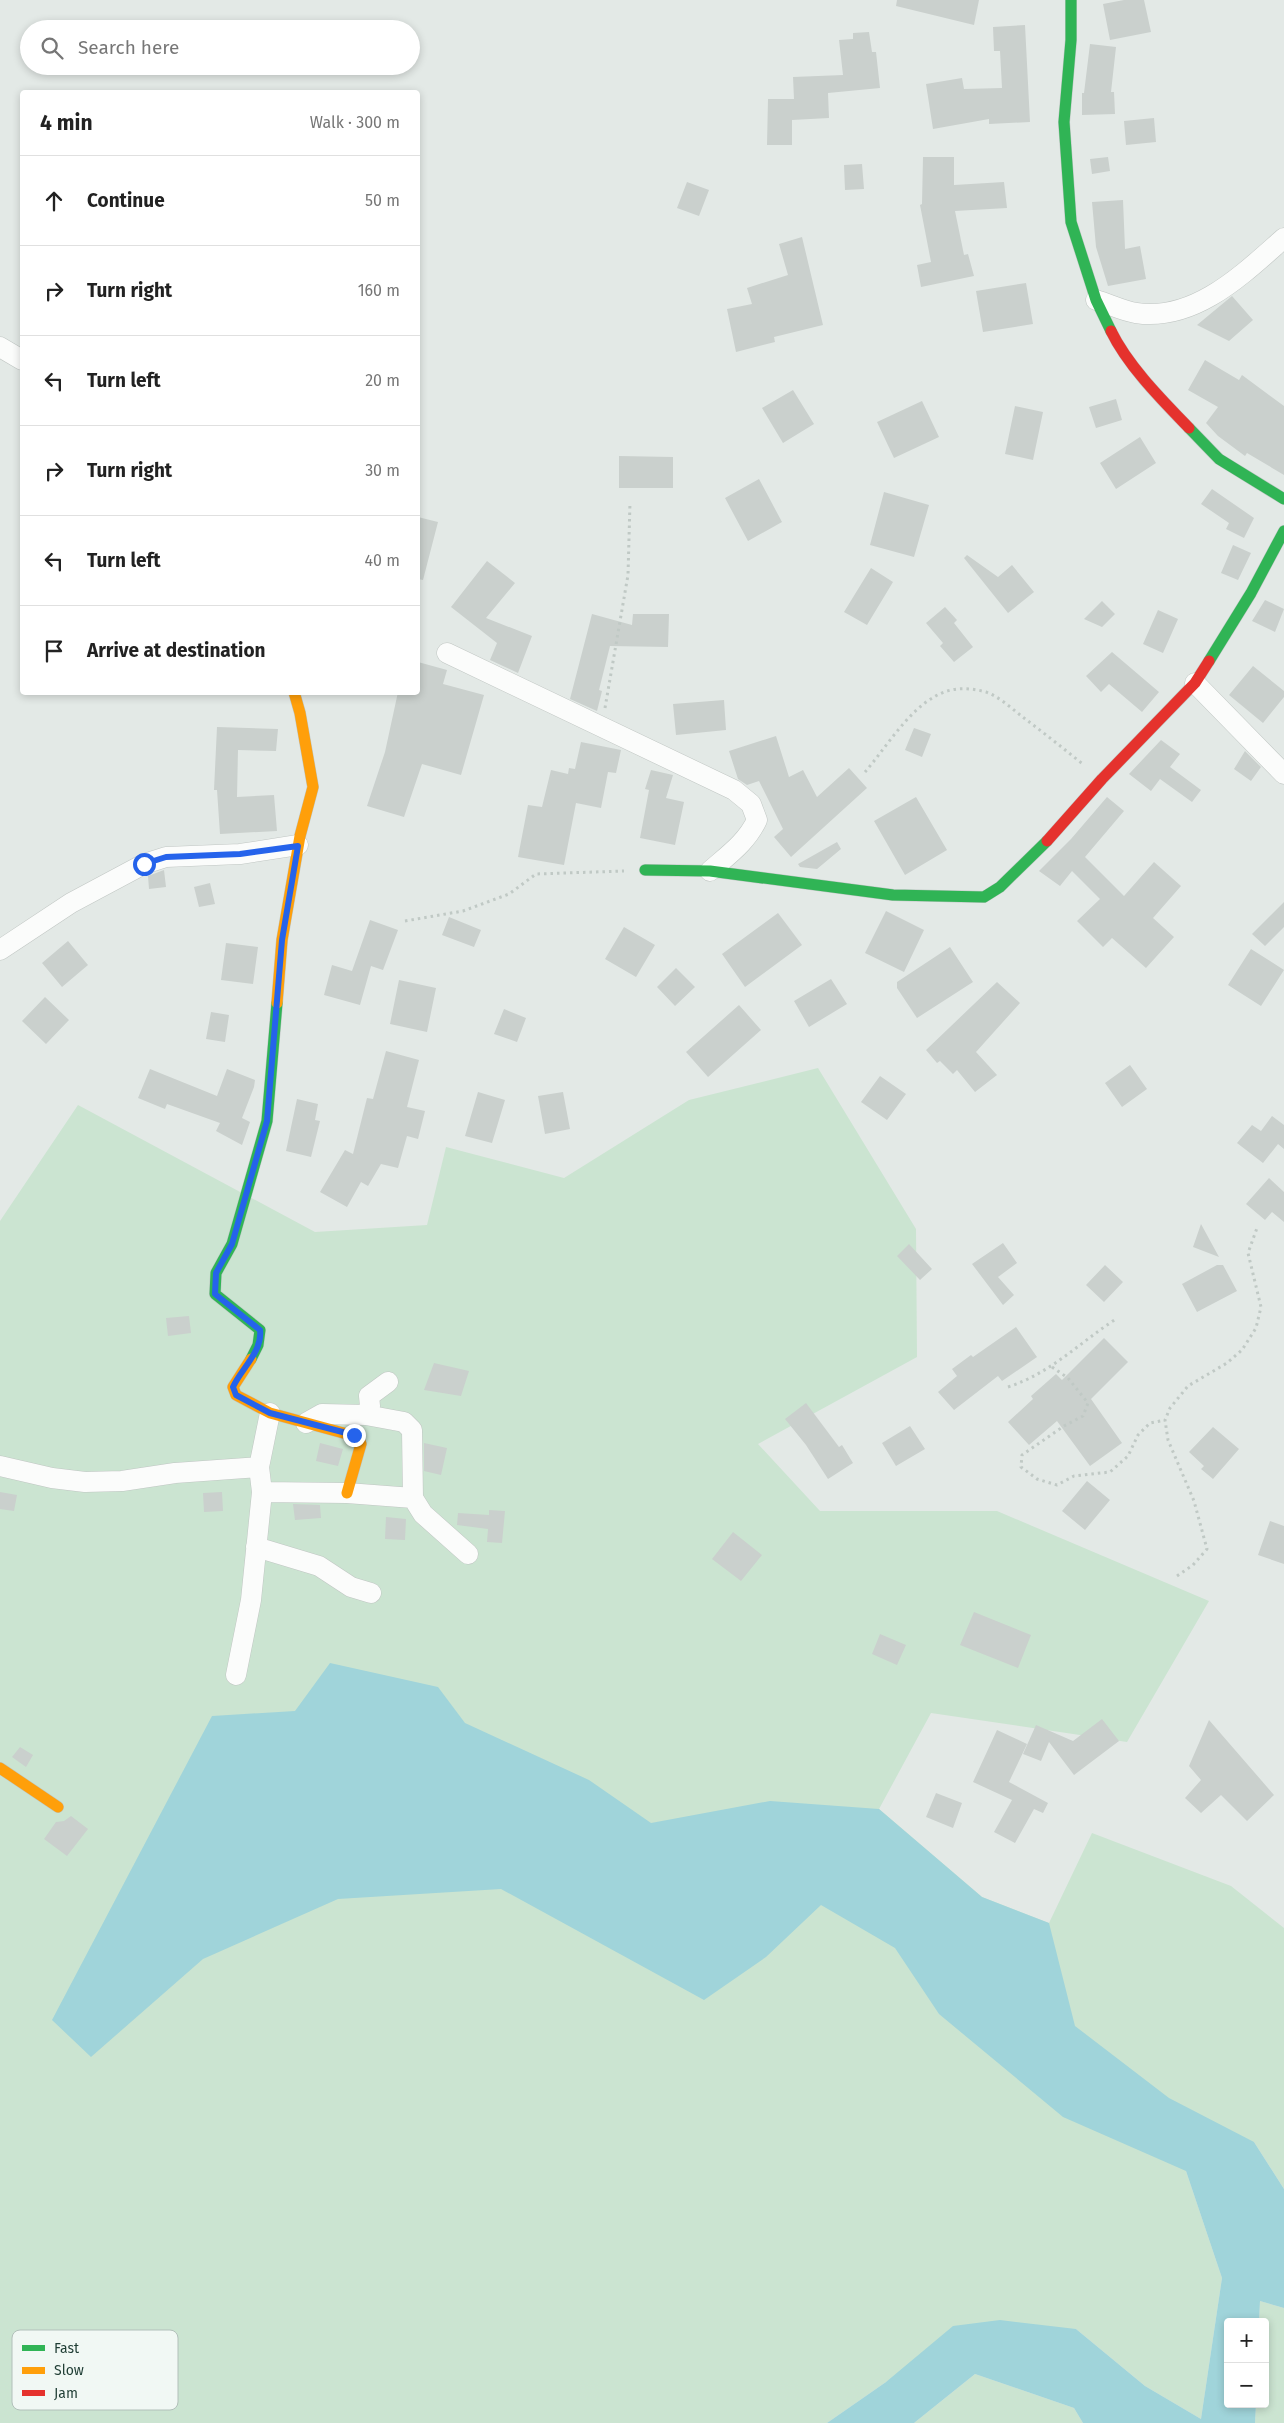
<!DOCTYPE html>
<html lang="en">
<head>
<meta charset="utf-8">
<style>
	:root { --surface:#fff; --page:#f2f2f2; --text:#222; --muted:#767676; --line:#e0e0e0 }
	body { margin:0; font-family:"Fira Sans",sans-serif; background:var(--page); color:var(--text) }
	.controls { position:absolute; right:15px; bottom:15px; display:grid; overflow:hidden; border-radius:5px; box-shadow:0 2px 8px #0003 }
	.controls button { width:45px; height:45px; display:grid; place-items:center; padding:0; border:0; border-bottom:1px solid var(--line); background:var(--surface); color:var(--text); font:25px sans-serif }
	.stop { position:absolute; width:15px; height:15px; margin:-11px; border:4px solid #2563eb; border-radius:50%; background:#fff }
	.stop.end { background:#2563eb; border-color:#fff; box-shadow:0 1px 5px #0008 }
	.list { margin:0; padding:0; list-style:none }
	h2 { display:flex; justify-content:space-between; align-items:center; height:65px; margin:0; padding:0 20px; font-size:21px }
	h2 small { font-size:16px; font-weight:400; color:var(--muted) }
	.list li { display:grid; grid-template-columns:32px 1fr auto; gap:15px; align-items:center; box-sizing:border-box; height:90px; padding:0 20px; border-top:1px solid var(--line) }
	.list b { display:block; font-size:19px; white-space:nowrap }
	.list em { font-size:16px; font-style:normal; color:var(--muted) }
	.icon { flex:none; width:28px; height:28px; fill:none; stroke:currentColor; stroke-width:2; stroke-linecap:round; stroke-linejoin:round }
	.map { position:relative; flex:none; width:1284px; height:2423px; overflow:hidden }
	.search { position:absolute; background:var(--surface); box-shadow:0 2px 8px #0003; left:20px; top:20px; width:400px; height:55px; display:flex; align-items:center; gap:12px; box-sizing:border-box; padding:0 18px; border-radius:28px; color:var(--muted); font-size:19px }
	.panel { position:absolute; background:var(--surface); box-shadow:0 2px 8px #0003; left:20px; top:90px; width:400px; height:605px; border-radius:5px }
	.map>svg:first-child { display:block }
	.green { fill:#cbe4d1 }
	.water { fill:#a0d4da }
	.building { fill:#cad0cd }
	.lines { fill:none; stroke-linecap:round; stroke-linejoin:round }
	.street-casing { stroke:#c0c6c3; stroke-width:21 }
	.fast-casing { stroke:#bec6c3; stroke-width:12 }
	.slow-casing { stroke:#bec6c3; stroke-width:12 }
	.jam-casing { stroke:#bec6c3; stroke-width:12 }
	.path { stroke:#c0c9c5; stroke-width:3; stroke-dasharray:2.5 4; stroke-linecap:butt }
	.street { stroke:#fbfcfb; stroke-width:20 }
	.fast { stroke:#30b455; stroke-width:11 }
	.slow { stroke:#ff9f0a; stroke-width:11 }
	.jam { stroke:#e5322d; stroke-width:11 }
	.route { stroke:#2563eb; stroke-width:6 }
	.key { fill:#f1f8f4; stroke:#b2c0ba; stroke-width:1 }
	.key-label { font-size:14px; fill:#1f3d34 }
</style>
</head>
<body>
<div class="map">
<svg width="1284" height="2423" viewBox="0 0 1284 2423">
	<rect width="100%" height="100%" fill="#e3e9e6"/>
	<!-- green -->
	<path class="green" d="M818 1068 916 1229 917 1357 758 1444 820 1511H997L1209 1601 1127 1742 931 1713 879 1809 982 1897 1049 1923 1092 1833 1231 1886 1284 1928V2189L1254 2142 1186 2171 1222 2278 1201 2419 1145 2386 1076 2329 886 2382 827 2423H0V1221L78 1105 315 1232 427 1225 446 1147 564 1178 689 1100Z
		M1260 2301 1284 2308V2423H1255L1256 2404H1265V2322H1259Z
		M975 2374 1074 2408 1083 2423H914Z"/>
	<!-- water -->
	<path class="water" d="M330 1663 438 1687 465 1723 589 1780 651 1823 770 1801 879 1809 982 1897 1049 1923 1075 2026 1169 2098 1254 2142 1284 2189V2308L1260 2301 1259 2322H1228V2404H1256L1255 2423H1083L1074 2408 975 2374 914 2423H827L886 2382 953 2326 1000 2320 1076 2329 1145 2386 1201 2419 1222 2278 1186 2171 1063 2117 939 2014 895 1948 821 1905 766 1957 704 2000 501 1889 338 1899 203 1959 91 2057 52 2020 212 1716 295 1711Z"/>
	<!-- building -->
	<path class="building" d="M897 0H979L974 25 896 6Z
		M1124 0H1144L1151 32 1110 40 1103 4Z
		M1025 25 1030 122 989 124V119L933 129 926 84 962 78 964 89 1002 88 1000 51H994L993 27Z
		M869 32 872 52H876L880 88 828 93 829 118 792 120V145H767L768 99H794L793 77 843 75 839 40 853 39V33Z
		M1090 44 1116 47 1111 92H1114L1115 114 1082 115V93H1084Z
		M1154 118 1156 142 1126 145 1124 121Z
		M923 157H954V185L1004 182 1007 208 955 211 964 255 968 254 974 276 921 287 917 265 931 262 920 205 922 204Z
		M1108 157 1110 171 1092 174 1090 159Z
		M862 164 864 189 845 190 844 165Z
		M687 182 709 190 699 216 677 208Z
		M1123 200 1125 249 1140 246 1146 279 1108 286 1096 247 1092 202Z
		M802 237 823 325 774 337 775 342 736 352 727 309 752 304 747 288 788 275 779 244Z
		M1026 283 1033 324 983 332 976 291Z
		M1232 296 1253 320 1229 341 1197 325Z
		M1205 360 1239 380 1242 375 1284 406V475L1247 453 1245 456 1218 436 1206 423 1218 407 1188 390Z
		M793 390 814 424 783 443 762 408Z
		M1116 399 1122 420 1096 428 1089 407Z
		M922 401 939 437 894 458 877 422Z
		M1015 406 1043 412 1033 460 1005 454Z
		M1140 437 1156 463 1116 489 1100 463Z
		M619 456 673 457V488H619Z
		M759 479 782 522 748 541 725 498Z
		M1212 489 1254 518 1244 538 1226 529 1229 523 1201 504Z
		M884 492 929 505 914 557 870 545Z
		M418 517 438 522 423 580 418 579Z
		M1233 545 1251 553 1238 580 1221 573Z
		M967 555 998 577 1012 565 1034 592 1008 613 964 558Z
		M487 561 515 583 486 618 532 636 518 673 490 660 497 643 451 607Z
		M871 568 893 582 867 625 844 612Z
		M1265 600 1284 609 1275 632 1252 621Z
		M1102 601 1115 614 1102 627 1084 619Z
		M945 607 957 620 954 623 973 647 954 662 940 646 943 643 926 623Z
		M1158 610 1178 619 1163 653 1143 644Z
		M592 614 632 625 633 614H669L668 647 610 646 599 690 602 691 597 711 570 699Z
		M1112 652 1159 692 1142 712 1109 684 1101 692 1086 676Z
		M418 662 447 670 443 684 484 695 461 775 422 764 404 817 367 806 385 752 398 692H418Z
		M1253 666 1284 691V697L1263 723 1229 695Z
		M724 700 726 730 676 735 673 704Z
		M217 727 278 729 276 751 238 750 237 797 274 795 277 831 220 834 217 790H214Z
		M914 728 931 734 922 757 905 750Z
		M776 736 789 777 803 770 817 797 849 768 867 788 791 857 774 837 783 829 759 781 747 785 738 779 729 751Z
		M1161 740 1180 754 1170 767 1201 790 1192 802 1160 779 1151 791 1129 774Z
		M581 742 621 750 616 773 608 772 601 808 576 803 564 865 518 857 528 805 542 807 551 770 568 774 569 768 575 769Z
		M1245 751 1261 767 1251 781 1234 769Z
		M651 770 673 775 666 798 684 802 675 845 640 838 649 790 645 789Z
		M916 797 947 850 905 875 874 821Z
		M1107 797 1124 811 1085 857 1124 896 1154 862 1181 886 1153 918 1174 937 1146 968 1112 938 1103 947 1077 921 1100 899 1072 871 1060 886 1039 871 1071 839Z
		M837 842 841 849 817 869 800 867 798 864Z
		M164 870 166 887 149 889 148 876Z
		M210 883 215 904 199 907 194 887Z
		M1284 902V927L1265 946 1252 934Z
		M886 911 924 930 904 972 865 953Z
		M778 913 802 945 745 987 722 954Z
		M449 917 481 930 474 947 442 935Z
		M370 920 398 930 383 970 371 966 360 1005 324 995 332 965 352 971Z
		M624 927 655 945 636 977 605 959Z
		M68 941 88 965 62 987 42 963Z
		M226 943 258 947 253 984 221 980Z
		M950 947 973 982 917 1018 897 988V982Z
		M1251 949 1284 970 1261 1006 1228 985Z
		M676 968 695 987 675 1006 657 987Z
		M831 979 847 1004 809 1027 794 1001Z
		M399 980 436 988 427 1032 390 1024Z
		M997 982 1020 1003 976 1052 997 1075 975 1092 957 1070 953 1074 940 1061 937 1063 926 1050Z
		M45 997 69 1020 46 1044 22 1021Z
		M739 1005 761 1030 708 1077 686 1052Z
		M504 1009 526 1018 517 1042 494 1034Z
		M211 1012 229 1015 225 1042 206 1039Z
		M386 1051 419 1060 407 1107 425 1111 418 1139 407 1136 398 1168 381 1164 368 1186 361 1182 347 1207 320 1192 345 1150 353 1154 367 1098 373 1099Z
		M1130 1065 1147 1089 1122 1107 1105 1083Z
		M150 1069 217 1096 227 1069 255 1080 254 1087 242 1118 250 1122 242 1145 216 1131 220 1123 167 1104 165 1109 138 1098Z
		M880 1076 906 1094 887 1120 861 1102Z
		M478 1092 505 1100 492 1143 465 1136Z
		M563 1092 570 1129 545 1134 538 1096Z
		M297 1099 318 1104 315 1120 320 1121 311 1157 286 1151Z
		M1272 1116 1284 1125V1149L1278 1144 1263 1163 1237 1143 1252 1125 1261 1131Z
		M1269 1178 1284 1192V1222L1272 1212 1265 1220 1246 1204Z
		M1201 1224 1219 1257 1193 1247Z
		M1003 1243 1017 1263 998 1277 1014 1295 1003 1305 972 1264Z
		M909 1244 932 1269 920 1280 897 1256Z
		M1105 1265 1123 1282 1104 1302 1086 1285Z
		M1217 1265H1223L1237 1291 1197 1312 1182 1284Z
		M189 1316 191 1333 168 1336 166 1318Z
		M1016 1327 1037 1357 1002 1381 998 1376 954 1410 938 1392 957 1376 952 1369 971 1355 973 1357Z
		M1104 1338 1128 1362 1091 1399 1122 1443 1090 1466 1057 1421 1029 1445 1008 1422 1033 1399 1031 1396 1056 1374 1062 1380Z
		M434 1363 469 1371 461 1396 424 1390Z
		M806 1403 839 1447 842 1445 853 1463 828 1479 806 1445 785 1419Z
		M910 1426 925 1449 896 1466 882 1443Z
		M1213 1427 1239 1449 1213 1479 1201 1469 1204 1466 1189 1452Z
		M320 1443 343 1449 338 1466 316 1461Z
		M424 1443 447 1448 441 1475 424 1471Z
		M1087 1481 1110 1500 1085 1530 1062 1511Z
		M0 1492 17 1495 14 1511 0 1509Z
		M222 1492 223 1511 204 1512 203 1493Z
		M293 1504 320 1505 321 1518 295 1520Z
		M489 1510 505 1511 502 1543 487 1542 488 1529 457 1525 458 1513 489 1515Z
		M386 1517 406 1519 405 1540 385 1539Z
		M1270 1521 1284 1526V1564L1258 1555Z
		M733 1532 762 1555 741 1581 712 1559Z
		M974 1612 1031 1635 1018 1668 960 1645Z
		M880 1634 906 1645 897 1665 872 1654Z
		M1102 1719 1119 1741 1074 1775 1049 1742 1041 1761 1023 1754 1036 1725 1073 1741Z
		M1209 1720 1274 1795 1247 1821 1221 1795 1201 1813 1185 1798 1201 1780 1189 1766Z
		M997 1730 1027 1744 1009 1782 1048 1803 1043 1813 1034 1809 1015 1843 994 1832 1012 1800 973 1782Z
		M20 1747 33 1755 26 1767 12 1757Z
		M936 1793 962 1803 953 1828 926 1817Z
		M71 1816 88 1829 67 1856 44 1839 56 1822 64 1821Z"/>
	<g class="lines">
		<defs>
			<path id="street" d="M1096 300C1109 304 1123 311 1136 313 1195 322 1243 274 1284 238
				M0 347 22 360
				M447 653 734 790 751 804 757 820C746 843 728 855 710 871
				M1195 683 1284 774
				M0 950 71 903 144 864 166 857 240 854 298 845
				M366 1415 370 1406 369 1396 388 1382
				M306 1423 322 1414 366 1415 404 1422 412 1430 413 1498 423 1514 468 1554
				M0 1466 52 1478 85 1482 122 1481 175 1473 259 1467
				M262 1492 347 1493 413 1498
				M256 1547 319 1566 351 1587 371 1593
				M236 1675 251 1600 262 1492 259 1467 270 1413"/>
			<path id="fast" d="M1071 0V40L1064 122 1071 222 1096 300 1111 331
				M1189 428 1219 459 1284 499
				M1209 661 1251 593 1284 531
				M645 870 710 871 893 895 984 897 1000 887 1047 841
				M251 1359 258 1345 260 1330 215 1294 216 1273 232 1244 267 1121 277 1003"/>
			<path id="slow" d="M277 1003 282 940 300 836 313 787 300 713 294 692
				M251 1359 233 1387 236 1395 270 1413 358 1437 361 1444 347 1493
				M0 1768 58 1807"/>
			<path id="jam" d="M1111 331C1128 366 1162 400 1189 428
				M1047 841 1102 779 1195 683 1209 661"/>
		</defs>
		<!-- street casing -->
		<use href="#street" class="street-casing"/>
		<!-- fast casing -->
		<use href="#fast" class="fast-casing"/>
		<!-- slow casing -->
		<use href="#slow" class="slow-casing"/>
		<!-- jam casing -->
		<use href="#jam" class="jam-casing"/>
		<!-- path -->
		<path class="path" d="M605 708 628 575 630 502
			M865 772C885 749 907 712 934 697 950 687 968 687 986 692 1000 697 1012 709 1024 718 1044 733 1064 749 1084 765
			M405 921 463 911 509 894 536 874 624 871
			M1052 1367 1068 1378 1088 1403 1083 1416 1064 1426 1022 1455 1021 1467 1037 1479 1057 1485 1074 1476 1110 1472 1128 1456 1138 1435 1150 1423 1165 1420
			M1008 1387C1051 1373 1079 1343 1116 1319
			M1177 1576 1193 1565 1207 1549 1194 1501 1168 1440 1165 1420 1170 1408 1188 1386 1227 1363 1242 1350 1256 1328 1261 1307 1248 1253 1257 1228"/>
		<!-- street -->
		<use href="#street" class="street"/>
		<!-- fast -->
		<use href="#fast" class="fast"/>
		<!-- slow -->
		<use href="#slow" class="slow"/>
		<!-- jam -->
		<use href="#jam" class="jam"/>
	</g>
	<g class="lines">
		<!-- route -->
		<path class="route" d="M144 864 166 857 240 854 298 846 282 940 267 1121 232 1244 216 1273 215 1294 260 1330C263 1351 241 1369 233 1387L236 1395 270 1413 354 1435"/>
	</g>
	<!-- legend -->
	<rect x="12" y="2330" width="166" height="80" rx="8" class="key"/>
	<rect x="22" y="2345" width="23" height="6" fill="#30b455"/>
	<rect x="22" y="2367" width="23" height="7" fill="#ff9f0a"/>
	<rect x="22" y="2390" width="23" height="6" fill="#e5322d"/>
	<g class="key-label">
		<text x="54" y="2353">Fast</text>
		<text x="54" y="2375">Slow</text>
		<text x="54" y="2398">Jam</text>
	</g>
</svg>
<div class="controls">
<button>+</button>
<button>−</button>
</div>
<div class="stop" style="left:144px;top:864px"></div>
<div class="stop end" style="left:354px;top:1435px"></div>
<div class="search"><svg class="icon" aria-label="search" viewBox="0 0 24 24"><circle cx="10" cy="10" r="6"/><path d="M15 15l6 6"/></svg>Search here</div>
<section class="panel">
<h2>4 min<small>Walk · 300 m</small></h2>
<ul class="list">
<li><svg class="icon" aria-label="ahead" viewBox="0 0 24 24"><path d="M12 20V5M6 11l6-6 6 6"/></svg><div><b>Continue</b></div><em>50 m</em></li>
<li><svg class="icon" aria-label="right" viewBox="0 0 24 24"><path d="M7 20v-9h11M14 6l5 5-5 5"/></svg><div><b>Turn right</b></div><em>160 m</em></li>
<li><svg class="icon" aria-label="left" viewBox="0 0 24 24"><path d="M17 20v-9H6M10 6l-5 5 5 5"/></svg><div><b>Turn left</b></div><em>20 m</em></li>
<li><svg class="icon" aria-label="right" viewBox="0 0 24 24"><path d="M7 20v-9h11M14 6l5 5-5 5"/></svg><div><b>Turn right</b></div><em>30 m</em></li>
<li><svg class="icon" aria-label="left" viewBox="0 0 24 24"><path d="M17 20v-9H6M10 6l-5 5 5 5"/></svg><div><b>Turn left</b></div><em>40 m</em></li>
<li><svg class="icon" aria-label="arrive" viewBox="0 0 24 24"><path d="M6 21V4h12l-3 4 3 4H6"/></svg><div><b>Arrive at destination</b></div></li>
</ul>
</section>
</div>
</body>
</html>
